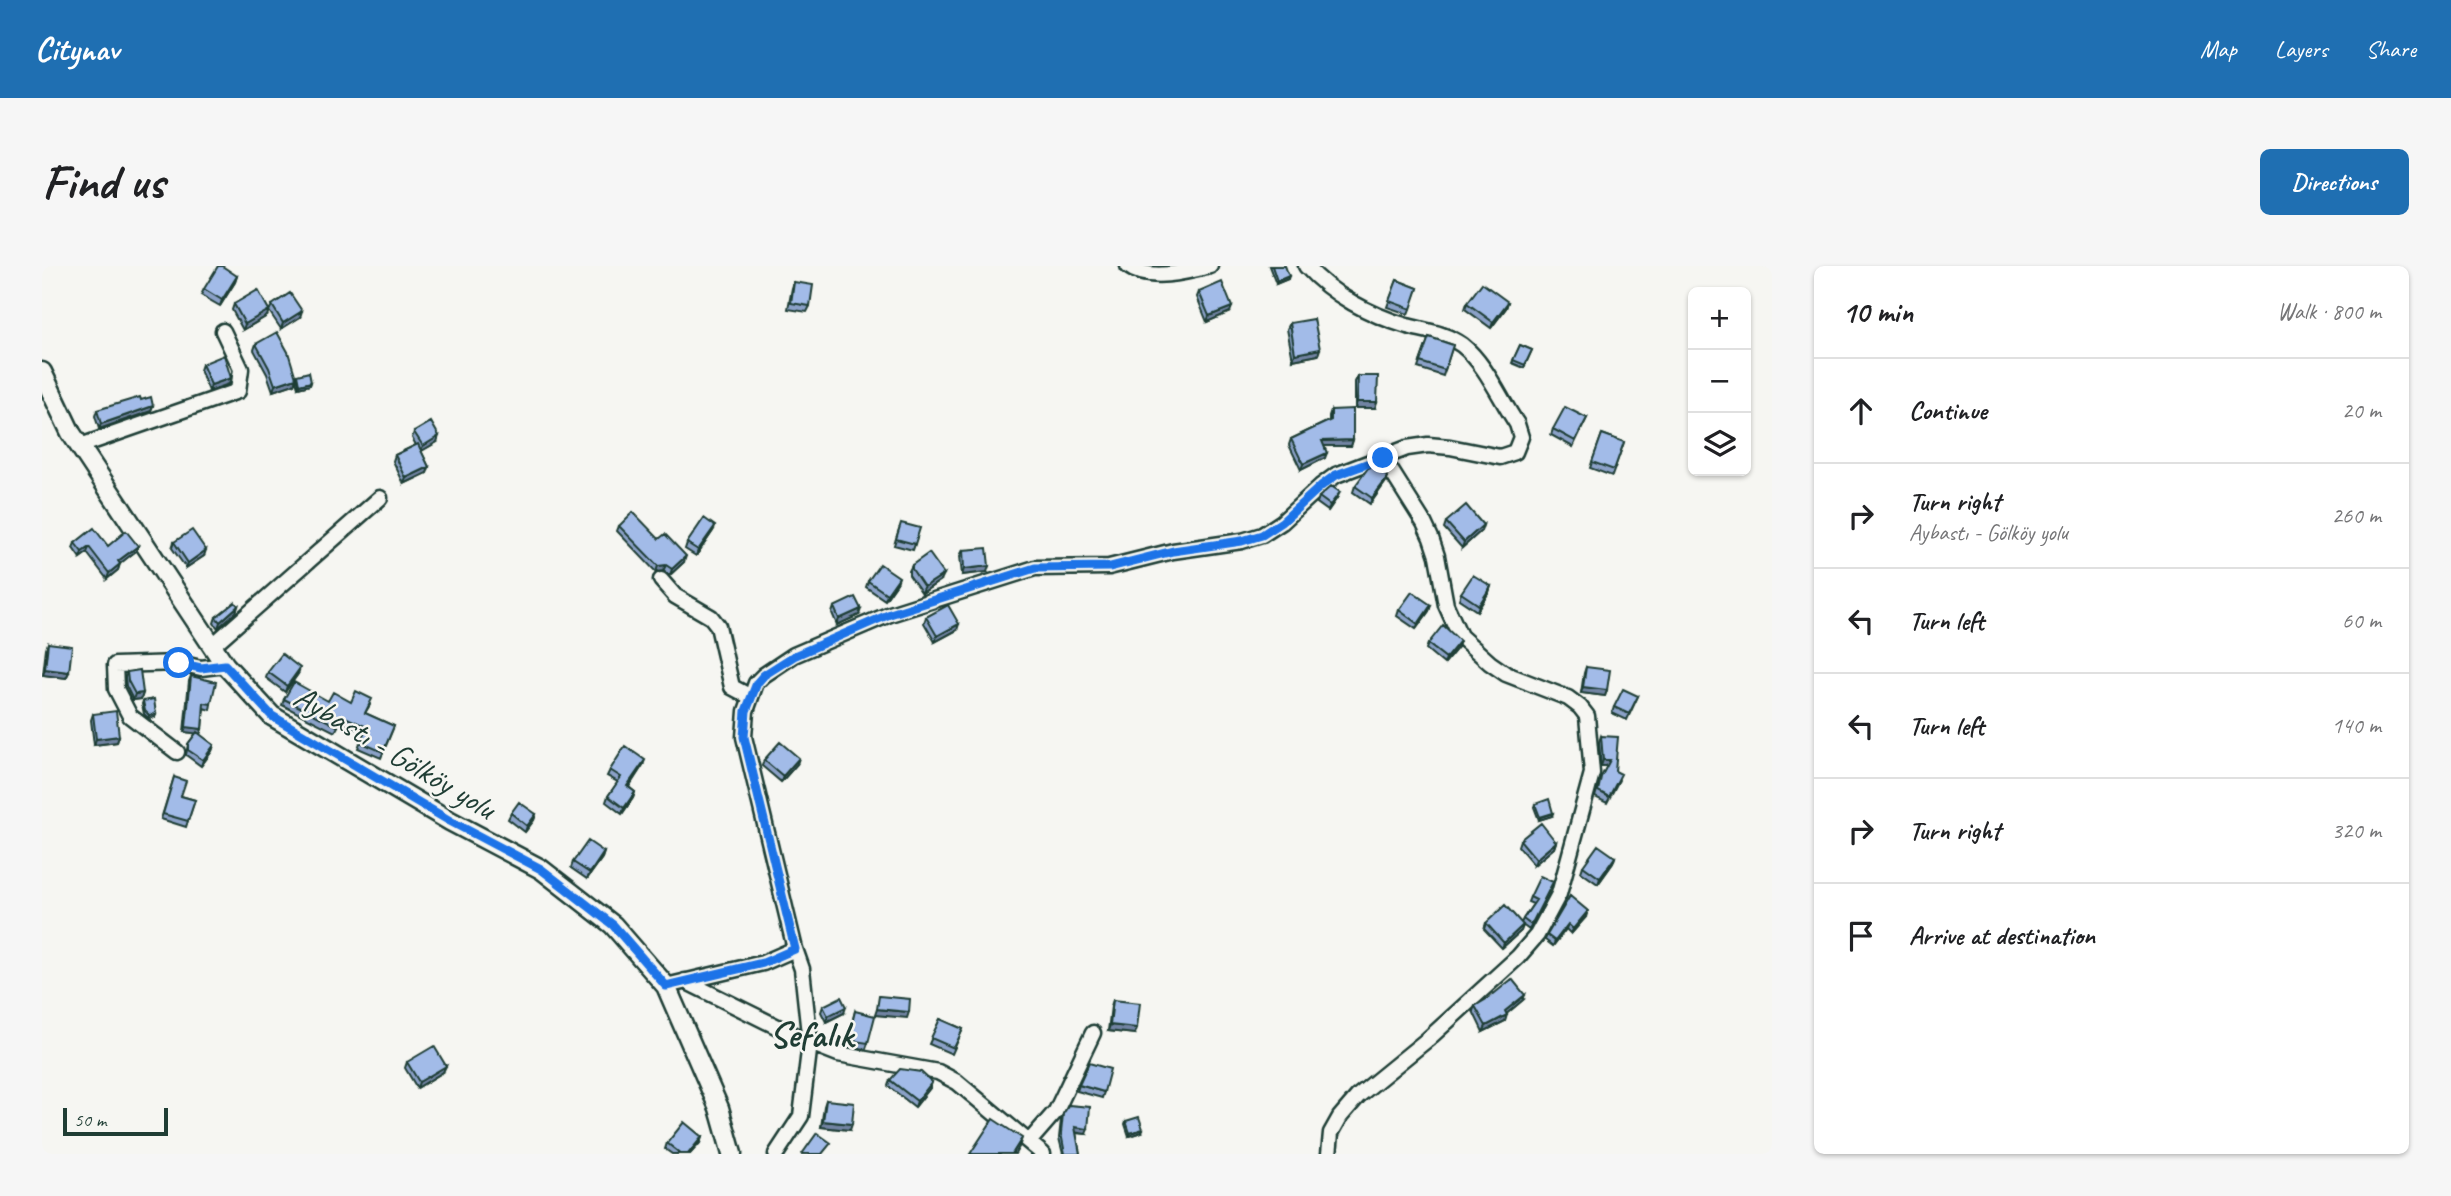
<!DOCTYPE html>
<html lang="en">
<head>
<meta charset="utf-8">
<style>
	:root { --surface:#fff; --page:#f6f6f6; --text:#202124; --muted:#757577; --line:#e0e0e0; --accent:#1f6fb2 }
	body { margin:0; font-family:Caveat,sans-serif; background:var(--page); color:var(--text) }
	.controls { position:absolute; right:21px; top:21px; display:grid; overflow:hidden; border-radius:10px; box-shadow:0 2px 5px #0004 }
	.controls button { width:63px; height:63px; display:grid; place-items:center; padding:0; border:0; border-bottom:2px solid var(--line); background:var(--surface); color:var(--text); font:35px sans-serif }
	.scale { position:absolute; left:21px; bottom:18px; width:105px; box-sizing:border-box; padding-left:7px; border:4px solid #1f3d34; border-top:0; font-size:19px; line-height:24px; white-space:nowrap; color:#1f3d34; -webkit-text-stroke:5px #f6f6f2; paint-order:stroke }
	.stop { position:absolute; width:21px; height:21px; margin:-16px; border:5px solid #1a73e8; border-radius:50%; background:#fff }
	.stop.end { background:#1a73e8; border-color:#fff; box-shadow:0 2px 7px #0008 }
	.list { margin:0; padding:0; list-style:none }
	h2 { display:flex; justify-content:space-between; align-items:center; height:91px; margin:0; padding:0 28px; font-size:30px }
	h2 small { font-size:23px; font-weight:400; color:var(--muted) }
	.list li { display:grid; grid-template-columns:46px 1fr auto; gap:21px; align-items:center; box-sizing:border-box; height:105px; padding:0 28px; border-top:2px solid var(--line) }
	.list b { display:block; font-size:26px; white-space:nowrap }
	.list p { margin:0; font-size:23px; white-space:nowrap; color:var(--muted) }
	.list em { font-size:23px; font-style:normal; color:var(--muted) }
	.icon { flex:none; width:38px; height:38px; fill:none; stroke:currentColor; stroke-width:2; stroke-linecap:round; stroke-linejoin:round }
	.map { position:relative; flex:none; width:1730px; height:888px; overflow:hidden; border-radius:10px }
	header { display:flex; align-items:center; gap:42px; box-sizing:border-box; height:98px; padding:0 35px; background:var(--accent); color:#fff }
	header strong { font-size:33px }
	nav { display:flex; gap:38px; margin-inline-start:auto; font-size:24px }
	.intro { display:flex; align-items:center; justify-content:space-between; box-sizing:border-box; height:168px; padding:0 42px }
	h1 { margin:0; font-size:49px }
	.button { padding:18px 32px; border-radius:10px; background:var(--accent); color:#fff; font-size:24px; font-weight:700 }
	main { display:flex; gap:42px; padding:0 42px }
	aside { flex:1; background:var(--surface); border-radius:10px; box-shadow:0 2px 5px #0004 }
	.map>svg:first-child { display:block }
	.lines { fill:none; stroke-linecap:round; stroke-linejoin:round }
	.minor-casing { stroke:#1f3d34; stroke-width:19 }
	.major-casing { stroke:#1f3d34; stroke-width:23 }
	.minor { stroke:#f6f6f2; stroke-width:14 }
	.major { stroke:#f6f6f2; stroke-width:18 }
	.wall { fill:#8ba1c8; stroke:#1f3d34; stroke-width:2 }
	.shaded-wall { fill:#7183a2; stroke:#1f3d34; stroke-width:2 }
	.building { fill:#a2bbe8; stroke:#1f3d34; stroke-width:2 }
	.route { stroke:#1a73e8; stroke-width:9 }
	.labels { text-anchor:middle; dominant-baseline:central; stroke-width:5; stroke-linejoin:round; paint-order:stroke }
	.street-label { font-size:33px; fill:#1f3d34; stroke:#f6f6f2 }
	.quarter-label { font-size:37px; font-weight:bold; fill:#1f3d34; stroke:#f6f6f2 }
</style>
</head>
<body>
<header>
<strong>Citynav</strong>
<nav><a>Map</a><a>Layers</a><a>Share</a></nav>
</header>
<div class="intro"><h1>Find us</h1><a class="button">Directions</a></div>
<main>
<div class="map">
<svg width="1730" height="888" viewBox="0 0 1730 888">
	<rect width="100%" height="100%" fill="#f6f6f2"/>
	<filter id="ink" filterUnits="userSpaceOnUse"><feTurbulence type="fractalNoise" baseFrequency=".0143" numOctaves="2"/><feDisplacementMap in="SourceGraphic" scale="14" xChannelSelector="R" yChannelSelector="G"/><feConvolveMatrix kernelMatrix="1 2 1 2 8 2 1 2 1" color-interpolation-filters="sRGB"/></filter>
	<g filter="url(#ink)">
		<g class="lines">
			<defs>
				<path id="minor" d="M1086 0C1106 16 1145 6 1168 0
					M38 180 196 125 199 103 181 65
					M619 314 633 330 669 351 676 360 690 421 709 431
					M170 380 338 232
					M135 486 88 450 74 423 73 399 137 397 159 402 183 399
					M643 715 768 777 796 788 896 806 915 816 1001 888
					M624 720 721 697 753 683 702 471 704 445 714 417 722 409 752 389 848 348 993 302 1067 301 1131 285 1200 275 1220 269 1240 256 1279 220 1294 209 1365 182 1386 179 1408 181 1458 191 1473 186 1479 171 1475 158C1458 133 1444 98 1420 79 1403 67 1384 65 1365 60 1328 49 1290 29 1264 0
					M987 876 1014 845 1051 767
					M734 888 759 850 768 777 760 703 753 683
					M1287 888 1289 867 1298 851 1316 830 1386 773 1476 691 1495 669 1517 628 1550 507 1545 450 1538 441 1526 432 1464 408 1448 397 1418 370 1404 339 1395 290 1389 272 1382 257 1341 192"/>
				<path id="major" d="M0 106 29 167 183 399 230 450 408 555 499 603 571 659 624 720 677 842 690 888"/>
			</defs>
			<!-- minor casing -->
			<use href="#minor" class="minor-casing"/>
			<!-- major casing -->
			<use href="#major" class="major-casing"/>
			<!-- minor -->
			<use href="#minor" class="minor"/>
			<!-- major -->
			<use href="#major" class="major"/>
		</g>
		<!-- wall -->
		<path class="wall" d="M1227 0H1243L1246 13 1234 18Z
			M195 10 193 16 178 40 159 29 162 23Z
			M1355 14 1376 22 1366 48 1345 41Z
			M752 16 768 40 765 46 746 43 750 22Z
			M1157 26 1188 46 1165 56 1155 31Z
			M1466 36 1464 42 1449 62 1423 43 1425 37Z
			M192 38 225 50 201 64 190 44Z
			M230 39 258 51 239 63 227 45Z
			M1248 57 1276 89 1251 94 1245 63Z
			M1387 71 1411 79 1401 110 1376 102Z
			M214 78 254 111 255 109 269 116 268 119 256 122 254 113 252 118 231 125 225 108 212 84Z
			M1478 79 1490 84 1482 102 1470 97Z
			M160 98 187 118 167 125 158 104Z
			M1316 110 1333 142H1313V116Z
			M55 144 109 145 57 163 53 150Z
			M1289 144 1311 174 1309 180H1282L1283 192 1259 204 1247 179 1249 173 1287 155V150Z
			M1545 152 1531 181 1509 169 1511 163Z
			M372 166 395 176 379 185 387 201 385 207 362 218 351 195 353 189 374 179 370 172Z
			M1560 168 1582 176 1570 210 1548 202Z
			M1343 217 1328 238 1311 226 1313 220Z
			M1277 231 1295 232 1286 245 1275 237Z
			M1404 256 1441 259 1439 265 1420 282 1402 262Z
			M577 260 617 273 642 296 628 309 621 305 614 306 575 265Z
			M857 263 873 278 871 284 852 279Z
			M671 265 654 290 643 283 645 277Z
			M132 276 162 290 144 302 130 282Z
			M33 277 66 280H96L94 285 78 297 76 304 65 313 45 287 38 292 31 282Z
			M921 284 945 306 920 309 918 290Z
			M870 299 899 314 880 327 867 309V305Z
			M826 315 855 317 843 334 824 321Z
			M1449 320 1447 326 1435 345 1417 333 1419 327Z
			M1389 339 1387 345 1374 363 1355 350 1357 344Z
			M196 340 194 346 176 362 172 357 174 351Z
			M792 341 817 349 795 359 790 347Z
			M884 351 915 364 893 376 882 357Z
			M6 377 27 406 24 412 1 409 4 383Z
			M1386 378 1416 381 1402 398 1384 383Z
			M1544 401 1565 424 1563 430 1539 427 1542 407Z
			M85 406 101 427 99 433 91 434 84 420 83 412Z
			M226 406 256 408 243 426 224 412Z
			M149 410 169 438 168 444 162 442 160 463 158 468H156L172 479 170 485 159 500 144 489 146 478 154 467 142 466 147 415Z
			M1596 430 1585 454 1570 447 1572 441Z
			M242 433 309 436 328 439 323 447 352 460 339 492 316 482 322 467 299 455 293 466 240 439Z
			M101 435 114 448 113 451 106 452 102 448 100 438Z
			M51 448 77 470 75 476 52 479 49 454Z
			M1559 470 1577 514 1565 537 1553 531 1557 517 1565 500H1559L1557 476Z
			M722 494 755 498 739 516 720 500Z
			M601 499 587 521 593 526 591 532 580 548 564 536 566 530 576 516 565 510 568 504Z
			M132 511 139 530 153 534 144 561 119 553Z
			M1493 538 1510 550 1497 554 1492 541Z
			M469 547 494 548 492 554 483 566 466 553Z
			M1478 574 1514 576 1512 582 1492 599 1476 580Z
			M562 586 560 592 545 613 529 602 531 596Z
			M1573 591 1571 597 1556 618 1539 606 1541 600Z
			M1509 621 1487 664 1479 658 1481 659 1479 665 1460 682 1442 663 1444 657H1479L1481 653 1491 638 1486 636 1488 631Z
			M1528 630 1544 651 1529 668 1524 663 1511 680 1503 674 1505 669Z
			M1071 734 1093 768 1066 765 1069 740Z
			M1481 734 1464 748 1463 755 1441 766 1431 745 1433 740Z
			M781 740 802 747 784 756 779 746Z
			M813 745 826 777 824 783 804 780Z
			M898 753 921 763 910 788 887 778Z
			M365 796 401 806 375 822 363 802Z
			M848 814 890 816 888 822 873 841 846 820Z
			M1037 819 1062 826 1060 832 1035 825Z
			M784 834 808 864 779 861 782 840Z
			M1021 848 1044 868 1034 867 1038 888H1021L1017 872 1019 854Z
			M1084 855 1100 866 1087 870 1083 858Z
			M660 871 658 877 648 888H630L623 883 625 877Z"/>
		<!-- shaded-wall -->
		<path class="shaded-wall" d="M195 10 193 16 178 40 180 34Z
			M1247 10 1246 13 1234 18 1235 15Z
			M1466 36 1464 42 1449 62 1451 56Z
			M1190 41 1188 46 1165 56 1167 50Z
			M227 44 225 50 201 64 203 58Z
			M260 45 258 51 239 63 241 57Z
			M1278 83 1276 89 1251 94 1253 88Z
			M189 112 187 118 167 125 169 119Z
			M254 112 252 118 231 125 233 119Z
			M269 116 268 119 256 122 257 119Z
			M1315 136H1335L1333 142H1313Z
			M111 140 109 145 57 163 59 158Z
			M397 170 395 176 378 186 381 180Z
			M1311 174 1309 180H1277L1280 175Z
			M1285 187 1283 192 1259 204 1261 198Z
			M387 201 385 207 362 218 364 212Z
			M1346 211 1343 217 1328 238 1330 232Z
			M1298 226 1295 232 1286 245 1288 239Z
			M1441 259 1439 265 1420 282 1422 276Z
			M673 260 671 265 654 290 656 284Z
			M96 280 94 285 74 301 76 295Z
			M47 281 45 287 38 292 40 286Z
			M164 284 162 290 144 302 146 297Z
			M644 290 642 296 628 309 630 303Z
			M78 298 76 304 65 313 67 307Z
			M624 299 621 305 614 306 616 300Z
			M947 300 945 306 920 309 922 303Z
			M902 308 899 314 880 327 882 321Z
			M857 311 855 317 843 334 845 328Z
			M1449 320 1447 326 1435 345 1437 339Z
			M1389 339 1387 345 1374 363 1376 358Z
			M196 340 194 346 176 362 178 356Z
			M819 343 817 349 795 359 797 353Z
			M917 358 915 364 893 376 895 370Z
			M1418 375 1416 381 1402 398 1404 392Z
			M258 402 256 408 243 426 245 420Z
			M3 403 27 406 24 412 1 409Z
			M1541 421 1565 424 1563 430 1539 427Z
			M101 427 99 433 91 434 93 428Z
			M114 448 113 451 106 452 107 449Z
			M144 461 160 463 158 468 142 466Z
			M77 470 75 476 52 479 54 473Z
			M172 479 170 485 159 500 161 494Z
			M757 492 755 498 739 516 741 510Z
			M603 494 601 499 583 526 585 520Z
			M1561 494H1568L1566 500H1559Z
			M593 526 591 532 580 548 582 542Z
			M1511 547 1510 550 1497 554 1498 551Z
			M494 548 492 554 483 566 485 560Z
			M1514 576 1512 582 1492 599 1494 593Z
			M562 586 560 592 545 613 548 607Z
			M1573 591 1571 597 1556 618 1558 612Z
			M1546 645 1544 651 1529 668 1531 663Z
			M1526 658 1524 663 1511 680 1513 675Z
			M1481 659 1479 665 1460 682 1462 677Z
			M1483 729 1481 734 1461 751 1463 745Z
			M804 741 802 747 784 756 786 750Z
			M835 743 867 746 865 752 833 749Z
			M1465 749 1463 755 1441 766 1444 760Z
			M1068 759 1095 762 1093 768 1066 765Z
			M404 800 401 806 375 822 377 816Z
			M890 816 888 822 873 841 875 835Z
			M781 855 810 858 808 864 779 861Z
			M1033 861 1046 863 1044 868 1031 866Z
			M1101 863 1100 866 1087 870 1088 867Z
			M660 871 658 877 648 888H646Z
			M980 872 977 881 973 888H970Z"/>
		<!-- building -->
		<path class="building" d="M176 0H180L195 10 180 34 162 23Z
			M1230 0H1243L1247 10 1235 15Z
			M1355 14 1376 22 1369 43 1347 35Z
			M752 16 771 19 768 40 749 37Z
			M1180 16 1190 41 1167 50 1157 26Z
			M1440 17 1466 36 1451 56 1425 37Z
			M216 24 227 44 203 58 192 38Z
			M248 27 260 45 241 57 230 39Z
			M1272 53 1278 83 1253 88 1248 57Z
			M235 66 246 86 254 112 233 119 227 102 214 78Z
			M1387 71 1411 79 1403 104 1378 96Z
			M1478 79 1490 84 1483 99 1471 94Z
			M182 89 189 112 169 119 160 98Z
			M267 106 269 116 257 119 255 109Z
			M1316 110H1336L1335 136H1315Z
			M98 131 99 134 109 131 111 140 59 158 55 144Z
			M1523 141 1545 152 1533 175 1511 163Z
			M1311 143V174L1280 175 1285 187 1261 198 1249 173 1289 154V144Z
			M389 156 397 170 381 180 372 166Z
			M1560 168 1582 176 1572 204 1550 196Z
			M376 178 387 201 364 212 353 189Z
			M1331 200 1346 211 1330 232 1313 220 1326 202Z
			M1289 220 1298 226 1288 239 1277 231Z
			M1424 239 1441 259 1422 276 1404 256Z
			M591 246 617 273 623 268 644 290 630 303 624 299 616 300 577 260Z
			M662 252 673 260 656 284 645 277Z
			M859 257 878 262 873 278 854 273Z
			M52 262 66 280 84 265 96 280 76 295 78 298 67 307 47 281 40 286 33 277Z
			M150 264 164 284 146 297 132 276Z
			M945 282 947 300 922 303 921 284Z
			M887 287 902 308 882 321 870 303V299Z
			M838 298 857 311 845 328 826 315Z
			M1431 309 1449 320 1437 339 1419 327Z
			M1370 326 1389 339 1376 358 1357 344Z
			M813 331 819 343 797 353 792 341Z
			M193 336 196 340 178 356 174 351Z
			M906 339 917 358 895 370 884 351Z
			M1401 359 1418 375 1404 392 1386 378Z
			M6 377 30 380 27 406 3 403Z
			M240 388 258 402 245 420 226 406Z
			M1544 401 1568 404 1565 424 1541 421Z
			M98 404 101 427 93 428 86 415 85 406Z
			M149 410 174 416 169 438 162 437 160 463 144 461Z
			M252 416 286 435 291 426 309 436 314 425 330 433 323 447 352 460 341 486 318 476 325 461 301 450 295 460 242 433Z
			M1581 423 1596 430 1587 448 1572 441Z
			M112 433 114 448 107 449 103 445 101 435Z
			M74 445 77 470 54 473 51 448Z
			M155 466 172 479 161 494 146 484V478Z
			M1559 470 1576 471 1573 505 1579 508 1567 531 1556 525 1559 511 1568 494H1561Z
			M738 476 757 492 741 510 722 494Z
			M583 480 603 494 585 520 593 526 582 542 566 530 579 511 568 504Z
			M132 511 144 515 139 530 153 534 146 555 121 548Z
			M1507 533 1511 547 1498 551 1493 538Z
			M477 536 494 548 485 560 469 547Z
			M1499 557 1514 576 1494 593 1478 574Z
			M546 575 562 586 548 607 531 596Z
			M1556 579 1573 591 1558 612 1541 600Z
			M1498 610 1511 616 1489 659 1481 653 1494 634 1488 631Z
			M1528 630 1546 645 1531 663 1526 658 1513 675 1505 669Z
			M1463 639 1481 659 1462 677 1444 657Z
			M1470 713 1483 729 1463 745 1465 749 1444 760 1433 740 1448 731Z
			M837 730 868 733 867 746 835 743Z
			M799 731 804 741 786 750 781 740Z
			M1071 734 1098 737 1095 762 1068 759Z
			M813 745 833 750 826 777 806 774Z
			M898 753 921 763 912 782 889 772Z
			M392 780 404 800 377 816 365 796Z
			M1047 797 1068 803 1062 826 1037 819Z
			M858 803 879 806 890 816 875 835 848 814Z
			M784 834 812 837 810 858 781 855Z
			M1027 839 1048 841 1046 863 1033 861 1038 888H1023L1019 867 1021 848Z
			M1097 851 1101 863 1088 867 1084 855Z
			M951 853 980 872 970 888H928Z
			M642 856 660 871 646 888H639L625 877Z
			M775 867 789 877 780 888H760Z"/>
	</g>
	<g class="lines" filter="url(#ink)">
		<!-- route -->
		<path class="route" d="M137 397 159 402 183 399 230 450 408 555 499 603 571 659 624 720 721 697 753 683 702 471 704 445 715 417 722 409 752 390 848 348 993 302 1068 301 1131 285 1200 275 1220 269 1240 256 1279 220 1294 209 1341 192"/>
	</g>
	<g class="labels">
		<!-- street labels -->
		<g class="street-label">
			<text transform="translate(353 486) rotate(31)">Aybastı - Gölköy yolu</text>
		</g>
		<!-- quarter labels -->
		<g class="quarter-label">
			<text x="769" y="768">Sefalık</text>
		</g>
	</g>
</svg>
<div class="controls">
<button>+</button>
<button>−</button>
<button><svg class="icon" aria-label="layers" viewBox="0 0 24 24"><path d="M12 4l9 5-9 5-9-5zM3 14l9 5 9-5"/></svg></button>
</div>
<div class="scale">50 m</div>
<div class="stop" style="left:137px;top:397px"></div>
<div class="stop end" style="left:1341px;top:192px"></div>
</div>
<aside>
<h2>10 min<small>Walk · 800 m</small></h2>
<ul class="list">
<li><svg class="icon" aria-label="ahead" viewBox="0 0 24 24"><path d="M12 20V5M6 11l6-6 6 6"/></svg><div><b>Continue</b></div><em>20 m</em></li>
<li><svg class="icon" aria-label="right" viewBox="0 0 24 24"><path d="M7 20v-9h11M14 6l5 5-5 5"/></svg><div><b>Turn right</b><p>Aybastı - Gölköy yolu</p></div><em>260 m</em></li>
<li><svg class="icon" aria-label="left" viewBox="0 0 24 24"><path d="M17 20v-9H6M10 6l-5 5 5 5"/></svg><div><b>Turn left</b></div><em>60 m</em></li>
<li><svg class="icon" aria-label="left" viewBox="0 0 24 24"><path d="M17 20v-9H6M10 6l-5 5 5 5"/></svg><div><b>Turn left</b></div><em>140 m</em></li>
<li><svg class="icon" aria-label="right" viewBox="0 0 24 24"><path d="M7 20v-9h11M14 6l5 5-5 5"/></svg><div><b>Turn right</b></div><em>320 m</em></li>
<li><svg class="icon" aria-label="arrive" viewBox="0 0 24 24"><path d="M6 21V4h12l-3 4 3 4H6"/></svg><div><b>Arrive at destination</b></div></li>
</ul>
</aside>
</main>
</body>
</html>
